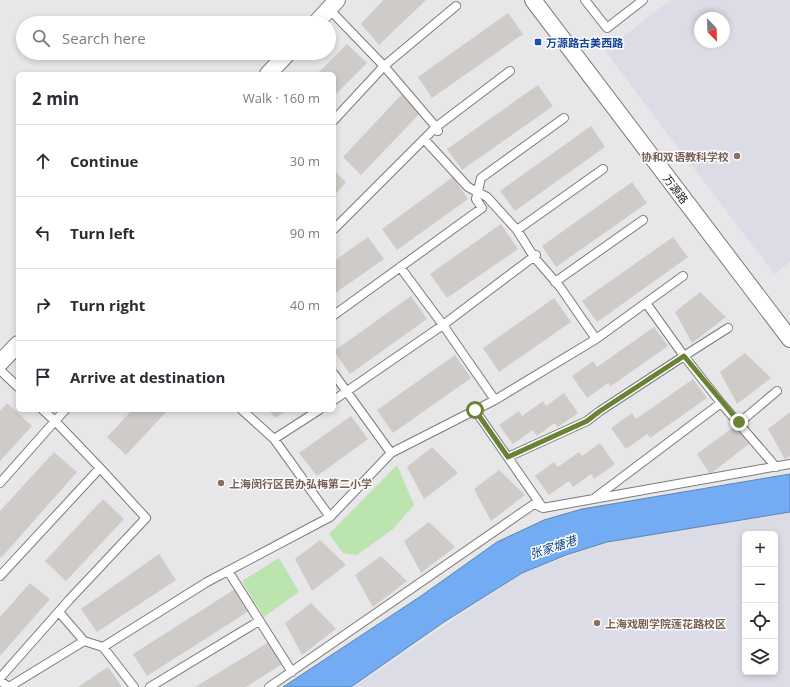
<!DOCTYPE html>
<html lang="en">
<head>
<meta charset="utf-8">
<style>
	:root { --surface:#fff; --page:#f2f2f3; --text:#2b2b33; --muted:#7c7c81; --line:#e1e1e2 }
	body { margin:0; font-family:"Open Sans","Noto Sans SC",sans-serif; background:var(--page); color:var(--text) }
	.controls { position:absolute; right:12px; bottom:12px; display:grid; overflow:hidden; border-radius:6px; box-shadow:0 2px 6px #0003 }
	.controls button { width:36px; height:36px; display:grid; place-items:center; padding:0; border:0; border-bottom:1px solid var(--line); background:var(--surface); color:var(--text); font:20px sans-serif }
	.compass { position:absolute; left:694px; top:12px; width:36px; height:36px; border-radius:50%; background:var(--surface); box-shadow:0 2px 6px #0003; rotate:157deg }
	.stop { position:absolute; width:12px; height:12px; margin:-9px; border:3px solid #6a8234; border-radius:50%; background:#fff }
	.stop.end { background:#6a8234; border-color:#fff; box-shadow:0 1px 4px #0008 }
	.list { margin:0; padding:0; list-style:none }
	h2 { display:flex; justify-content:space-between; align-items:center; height:52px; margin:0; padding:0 16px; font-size:17px }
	h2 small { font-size:13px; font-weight:400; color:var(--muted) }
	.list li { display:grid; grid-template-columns:26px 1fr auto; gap:12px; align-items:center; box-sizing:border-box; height:72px; padding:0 16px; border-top:1px solid var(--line) }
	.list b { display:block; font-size:15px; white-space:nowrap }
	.list em { font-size:13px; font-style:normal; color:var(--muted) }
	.icon { flex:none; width:22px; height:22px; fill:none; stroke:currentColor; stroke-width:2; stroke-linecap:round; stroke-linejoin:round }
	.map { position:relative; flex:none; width:790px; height:687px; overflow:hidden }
	.search { position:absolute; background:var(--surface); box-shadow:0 2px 6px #0003; left:16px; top:16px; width:320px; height:44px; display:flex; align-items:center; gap:10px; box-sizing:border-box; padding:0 14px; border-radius:22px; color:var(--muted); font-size:15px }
	.panel { position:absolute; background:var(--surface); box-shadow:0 2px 6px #0003; left:16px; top:72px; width:320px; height:340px; border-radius:6px }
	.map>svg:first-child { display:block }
	.built { fill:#dcdce7; fill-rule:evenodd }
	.green { fill:#bbe4af }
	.water { fill:#73acf2; stroke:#5b83b4 }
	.building { fill:#cecbc8 }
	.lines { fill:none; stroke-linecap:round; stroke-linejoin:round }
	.service-casing { stroke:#7b7b7e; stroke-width:10 }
	.minor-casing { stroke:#7b7b7e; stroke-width:18 }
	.service { stroke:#fff; stroke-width:8 }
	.minor { stroke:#fff; stroke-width:16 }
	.route { stroke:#6a8234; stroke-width:5 }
	.transit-dot { fill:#1a4fb4; stroke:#fff; stroke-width:1.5 }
	.education-dot { fill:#8d6e63; stroke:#fff; stroke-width:1.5 }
	.labels { text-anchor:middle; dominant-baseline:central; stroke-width:3; stroke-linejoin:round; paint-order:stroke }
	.transit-label { font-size:11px; font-weight:bold; fill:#164399; stroke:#fff; text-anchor:start }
	.education-label { font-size:11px; font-weight:bold; fill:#785e54; stroke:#fff; text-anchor:start }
	.street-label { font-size:11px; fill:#232325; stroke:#fff }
	.water-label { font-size:12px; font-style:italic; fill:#04417f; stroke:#fff }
</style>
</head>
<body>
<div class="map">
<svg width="790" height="687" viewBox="0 0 790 687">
	<rect width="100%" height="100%" fill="#e7e7ea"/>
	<!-- built -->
	<path class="built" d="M670 0H790V262L774 274 605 51ZM700 18H724V42H700Z
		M790 512V687H354L522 573 607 542ZM745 534H775V672H745Z"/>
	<!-- green -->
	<path class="green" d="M397 465 414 505 393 529 357 555 343 553 329 534Z
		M279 558 299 592 264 617 242 581Z"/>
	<!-- water -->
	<path class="water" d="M790 474V512L607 542 566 555 522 573 444 622 351 687H283L421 596 497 542 544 520 582 509Z"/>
	<!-- building -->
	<path class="building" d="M383 0H426L379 45 361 24Z
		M508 13 523 34 432 98 418 77Z
		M347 44 367 63 334 96V74H317Z
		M538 85 553 106 462 170 447 149Z
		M403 93 422 111 361 175 343 157Z
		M591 126 605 147 515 211 500 191Z
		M334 171 346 182 334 196Z
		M453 177 468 199 397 250 382 229Z
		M632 182 647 203 556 267 542 246Z
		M501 224 518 249 447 298 430 274Z
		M368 237 384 259 334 294V261Z
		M673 237 688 257 597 322 582 301Z
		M700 292 726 317 692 343 675 312Z
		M411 296 427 319 350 374 334 351Z
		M554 298 571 322 499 372 483 348Z
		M654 327 668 346 611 386 608 383 587 398 572 376 593 361 597 367Z
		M745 353 771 378 737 404 720 372Z
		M455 355 471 378 393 433 377 410Z
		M693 379 707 398 650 438 647 434 626 449 611 428 632 413 636 419Z
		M564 393 578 413 558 427 554 423 537 436 533 430 513 444 499 425 519 411 522 416 543 401 546 406Z
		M7 403 32 426 0 461V411Z
		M132 410H168L126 455 107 437Z
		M269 410H287L275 418Z
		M790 412V456L785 459 768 429Z
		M351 416 368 439 317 476 299 453Z
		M735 426 749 444 710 474 697 454Z
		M600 443 615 464 594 479 591 474 573 487 569 481 549 495 535 476 554 462 558 467 579 452 582 456Z
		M432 447 458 473 424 499 407 467Z
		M54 452 77 472 1 558 0 557V511Z
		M499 470 525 495 491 521 474 489Z
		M103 499 124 519 66 581 45 561Z
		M429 522 455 547 421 573 404 541Z
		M320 540 346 565 312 591 295 559Z
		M159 554 176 580 97 632 81 609Z
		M381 556 407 581 373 607 355 575Z
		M30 583 50 599 0 656V617Z
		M235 589 249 611 147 676 133 654Z
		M311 603 336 629 302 655 285 623Z
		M269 642 282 664 246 687H195Z
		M108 667 122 687H78Z"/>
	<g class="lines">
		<defs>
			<path id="service" d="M585 0 607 28 643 0
				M329 9 384 66 436 127 438 131
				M334 120 384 66 456 6
				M424 139 468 187 487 197 517 230 534 257 560 287 596 339
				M334 229 436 127 510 71
				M517 230 603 169
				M400 267 443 325 495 400
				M555 282 643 220
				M646 303 684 356 721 403 776 467
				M334 315 482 208 476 199 481 178 564 118
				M0 370 18 387
				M334 374 391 453
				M334 400 443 325 536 255
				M475 410 543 508
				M739 423 777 391
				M274 439 319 410
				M508 457 587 421 600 411 684 356 728 328
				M0 483 55 421 43 410
				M596 497 721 403
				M330 517 391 453 495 400 596 339 683 276
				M228 571 292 672
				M0 576 100 468 55 421 65 410
				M59 612 84 641
				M103 647 134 687
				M0 678 69 600 146 518 100 468
				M0 681 9 687 84 641 103 647 207 582 330 517 274 439 242 410
				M150 687 259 621
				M269 687 534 504 543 508 790 464"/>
			<path id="minor" d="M533 0 790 339
				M316 23 337 0
				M268 74 288 53
				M0 363 18 344"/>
		</defs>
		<!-- service casing -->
		<use href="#service" class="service-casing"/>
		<!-- minor casing -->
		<use href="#minor" class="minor-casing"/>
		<!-- service -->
		<use href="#service" class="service"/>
		<!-- minor -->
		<use href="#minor" class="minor"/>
	</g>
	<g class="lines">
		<!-- route -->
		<path class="route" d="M475 410 508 457 587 421 600 411 684 356 739 422"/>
	</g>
	<!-- markers -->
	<rect class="transit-dot" x="534" y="38" width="8" height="8" rx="2"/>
	<g class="education-dot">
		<circle cx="737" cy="156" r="4"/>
		<circle cx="221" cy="483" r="4"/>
		<circle cx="597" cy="623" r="4"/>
	</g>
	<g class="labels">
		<!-- transit labels -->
		<g class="transit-label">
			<text x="546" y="42">万源路古美西路</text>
		</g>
		<!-- education labels -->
		<g class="education-label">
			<text x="729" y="156" text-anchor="end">协和双语教科学校</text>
			<text x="229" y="483">上海闵行区民办弘梅第二小学</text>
			<text x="605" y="623">上海戏剧学院莲花路校区</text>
		</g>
		<!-- street labels -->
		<g class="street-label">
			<text transform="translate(676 189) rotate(53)">万源路</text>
		</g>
		<!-- water labels -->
		<g class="water-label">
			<text transform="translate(553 547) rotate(-18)">张家塘港</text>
		</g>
	</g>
</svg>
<div class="controls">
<button>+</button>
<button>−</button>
<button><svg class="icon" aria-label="locate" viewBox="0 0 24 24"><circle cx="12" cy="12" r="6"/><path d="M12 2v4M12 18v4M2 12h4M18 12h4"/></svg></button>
<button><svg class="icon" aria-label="layers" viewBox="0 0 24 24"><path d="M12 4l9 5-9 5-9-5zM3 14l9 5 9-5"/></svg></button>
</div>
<svg class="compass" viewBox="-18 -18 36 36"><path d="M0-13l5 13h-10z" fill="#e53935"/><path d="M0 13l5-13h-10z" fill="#7c7c81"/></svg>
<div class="stop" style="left:475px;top:410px"></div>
<div class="stop end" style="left:739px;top:422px"></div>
<div class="search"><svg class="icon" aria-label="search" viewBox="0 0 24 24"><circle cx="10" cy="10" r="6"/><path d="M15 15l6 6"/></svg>Search here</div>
<section class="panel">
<h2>2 min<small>Walk · 160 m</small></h2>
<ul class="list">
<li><svg class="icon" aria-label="ahead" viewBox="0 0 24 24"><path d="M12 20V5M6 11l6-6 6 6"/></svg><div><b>Continue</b></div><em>30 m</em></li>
<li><svg class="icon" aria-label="left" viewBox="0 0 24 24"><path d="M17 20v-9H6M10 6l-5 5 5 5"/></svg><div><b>Turn left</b></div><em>90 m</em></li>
<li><svg class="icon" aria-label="right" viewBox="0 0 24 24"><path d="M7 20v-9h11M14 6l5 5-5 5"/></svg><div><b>Turn right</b></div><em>40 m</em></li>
<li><svg class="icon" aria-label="arrive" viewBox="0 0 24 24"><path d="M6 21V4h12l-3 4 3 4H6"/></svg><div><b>Arrive at destination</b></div></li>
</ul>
</section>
</div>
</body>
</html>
